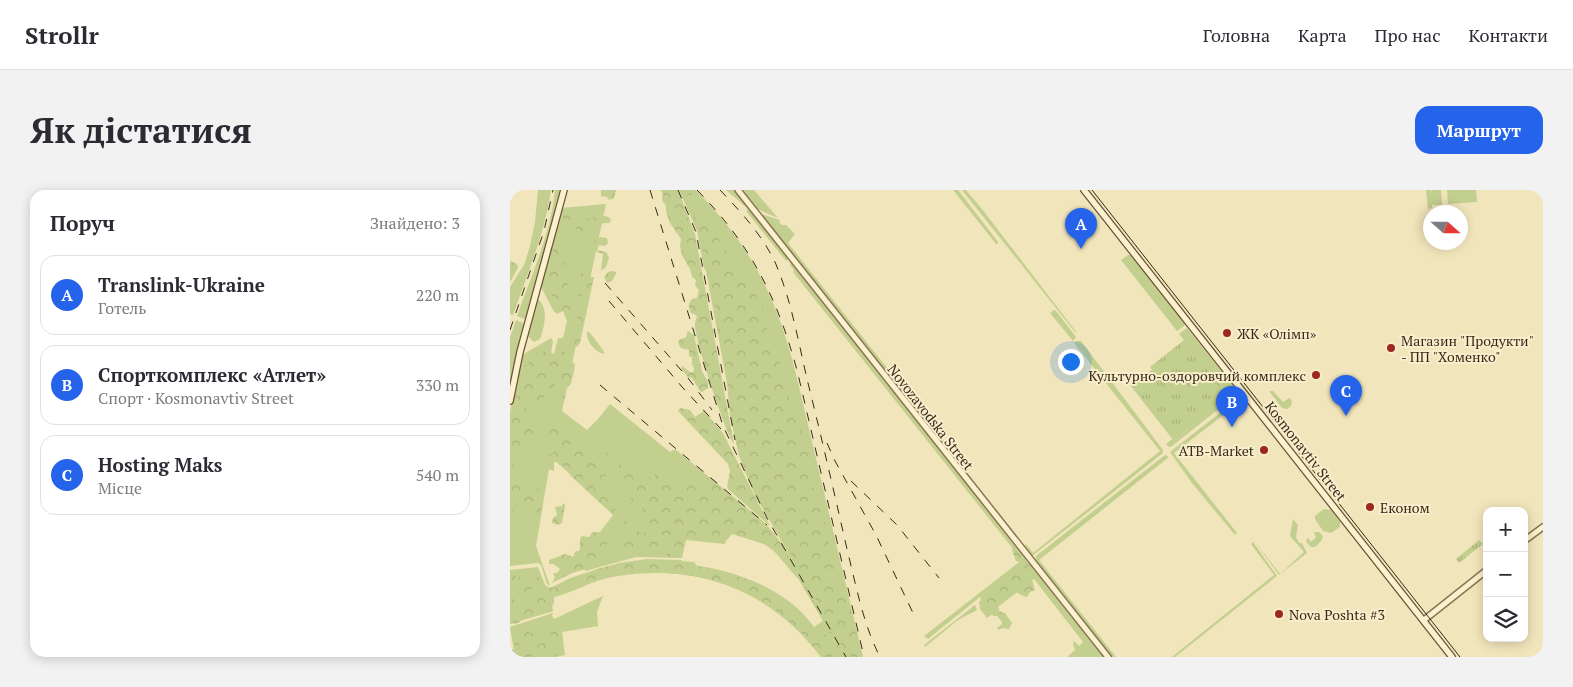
<!DOCTYPE html>
<html lang="uk">
<head>
<meta charset="utf-8">
<style>
	:root { --surface:#fff; --page:#f2f2f3; --text:#2b2b33; --muted:#7c7c81; --line:#e1e1e2; --accent:#2563eb }
	body { margin:0; font-family:"PT Serif",serif; background:var(--page); color:var(--text) }
	.controls { position:absolute; right:15px; bottom:15px; display:grid; overflow:hidden; border-radius:10px; box-shadow:0 2px 12px #0003 }
	.controls button { width:45px; height:45px; display:grid; place-items:center; padding:0; border:0; border-bottom:1px solid var(--line); background:var(--surface); color:var(--text); font:25px sans-serif }
	.compass { position:absolute; left:913px; top:15px; width:45px; height:45px; border-radius:50%; background:var(--surface); box-shadow:0 2px 12px #0003; rotate:111deg }
	.you { position:absolute; left:560px; top:171px; width:18px; height:18px; margin:-12px; border:4px solid #fff; border-radius:50%; background:#1a73e8; box-shadow:0 0 0 8px #1a73e833 }
	.badge { display:grid; place-items:center; width:32px; height:32px; border-radius:50%; background:var(--accent); color:#fff; font-size:16px; font-weight:700 }
	.pin { position:absolute; translate:-50% -41px; filter:drop-shadow(0 1px 2px #0008) }
	.pin::after { content:''; position:absolute; top:26px; width:18px; height:15px; background:inherit; clip-path:polygon(0 0,100% 0,50% 100%) }
	.list { margin:0; padding:0; list-style:none }
	h2 { display:flex; justify-content:space-between; align-items:center; height:65px; margin:0; padding:0 20px; font-size:21px }
	h2 small { font-size:16px; font-weight:400; color:var(--muted) }
	.list li { display:grid; grid-template-columns:32px 1fr auto; gap:15px; align-items:center; box-sizing:border-box; height:80px; margin:0 10px 10px; padding:0 10px; border:1px solid var(--line); border-radius:15px }
	.list b { display:block; font-size:19px; white-space:nowrap }
	.list p { margin:0; font-size:16px; white-space:nowrap; color:var(--muted) }
	.list em { font-size:16px; font-style:normal; color:var(--muted) }
	.icon { flex:none; width:28px; height:28px; fill:none; stroke:currentColor; stroke-width:2; stroke-linecap:round; stroke-linejoin:round }
	.map { position:relative; flex:none; width:1033px; height:467px; overflow:hidden; border-radius:15px }
	header { display:flex; align-items:center; gap:30px; box-sizing:border-box; height:70px; padding:0 25px; background:var(--surface); border-bottom:1px solid var(--line) }
	header strong { font-size:24px }
	nav { display:flex; gap:28px; margin-inline-start:auto; font-size:18px }
	.intro { display:flex; align-items:center; justify-content:space-between; box-sizing:border-box; height:120px; padding:0 30px }
	h1 { margin:0; font-size:35px }
	.button { padding:12px 22px; border-radius:15px; background:var(--accent); color:#fff; font-size:18px; font-weight:700 }
	main { display:flex; gap:30px; padding:0 30px }
	aside { flex:1; background:var(--surface); border-radius:15px; box-shadow:0 2px 12px #0003 }
	.map>svg:first-child { display:block }
	.grass { fill:#c3cf8e }
	.forest { fill:url(#forest-crowns) }
	.park { fill:url(#park-tufts) }
	.lines { fill:none; stroke-linecap:round; stroke-linejoin:round }
	.tertiary-casing { stroke:#897454; stroke-width:8 }
	.secondary-casing { stroke:#6a5437; stroke-width:8 }
	.tertiary { stroke:#fbf1ce; stroke-width:5 }
	.secondary { stroke:#fbf1ce; stroke-width:5.5 }
	.tram { stroke:#372a1a; stroke-width:1 }
	.rail { stroke:#372a1a; stroke-width:1; stroke-dasharray:9 9; stroke-linecap:butt }
	.poi-dot { fill:#9c281f; stroke:#f8eecb; stroke-width:2 }
	.labels { text-anchor:middle; dominant-baseline:central; stroke-width:4; stroke-linejoin:round; paint-order:stroke }
	.poi-label { font-size:14px; fill:#372a1a; stroke:#f8eecb; text-anchor:start }
	.street-label { font-size:14px; fill:#372a1a; stroke:#f8eecb }
</style>
</head>
<body>
<header>
<strong>Strollr</strong>
<nav><a>Головна</a><a>Карта</a><a>Про нас</a><a>Контакти</a></nav>
</header>
<div class="intro"><h1>Як дістатися</h1><a class="button">Маршрут</a></div>
<main>
<aside>
<h2>Поруч<small>Знайдено: 3</small></h2>
<ul class="list">
<li><span class="badge">A</span><div><b>Translink-Ukraine</b><p>Готель</p></div><em>220 m</em></li>
<li><span class="badge">B</span><div><b>Спорткомплекс «Атлет»</b><p>Спорт · Kosmonavtiv Street</p></div><em>330 m</em></li>
<li><span class="badge">C</span><div><b>Hosting Maks</b><p>Місце</p></div><em>540 m</em></li>
</ul>
</aside>
<div class="map">
<svg width="1033" height="467" viewBox="0 0 1033 467">
	<defs>
		<pattern id="forest-crowns" width="20" height="18" patternUnits="userSpaceOnUse" patternTransform="scale(1.25)"><rect width="20" height="18" fill="#c3cf8e"/><path d="M2 6a3 3 0 1 1 6 0M12 15a3 3 0 1 1 6 0" fill="none" stroke="#a8b27a"/></pattern>
		<pattern id="park-tufts" width="24" height="20" patternUnits="userSpaceOnUse" patternTransform="scale(1.25)"><rect width="24" height="20" fill="#c3cf8e"/><path d="M3 7l-1-3M5 7V3M7 7l1-3M15 17l-1-3M17 17v-4M19 17l1-3" fill="none" stroke="#a8b27a"/></pattern>
	</defs>
	<rect width="100%" height="100%" fill="#f1e5bb"/>
	<!-- grass -->
	<path class="grass" d="M28 0H41C35 43 17 85 3 125L0 124V97L14 75 20 56 25 32Z
		M45 0H51L17 127 15 129 7 126C21 86 41 43 45 0Z
		M169 0H186C241 56 267 108 286 184L353 467H311C259 399 186 372 102 387 81 391 62 403 41 408L43 421 0 434V380L28 377 35 395 40 398 63 387 109 373 137 369 172 370V374C220 378 276 397 304 437L313 431 289 390 263 360 254 354 222 344 217 350H216L215 354 176 350 172 368 126 367 75 381 70 350H81V343L90 342 104 324 41 267 26 356 40 396 37 394 31 375 28 373 0 376V222L12 165 41 148 43 151 41 163 44 164 48 148H53L57 131 53 121 47 124 43 120 30 95 51 18 96 14 52 221 77 240 88 229 100 214 160 262 165 259 256 334 273 355 285 375 244 303 229 266 220 225 217 193 196 81 194 78 187 41Z
		M216 0H225L278 69 276 71 236 21 238 19Z
		M231 0H244L268 28 247 19Z
		M443 0H448L488 52 487 55Z
		M452 0H456L472 19 567 143 565 142Z
		M916 0H921V3L922 0H931L932 15H922V18L918 19Z
		M937 0H966L967 12 938 14Z
		M251 24 270 30 269 32 272 35H276L285 44 278 53 435 251 432 253H429Z
		M618 65H621L675 133 674 136 667 141 611 70Z
		M282 73 517 369 418 449 414 446 512 370 283 82 284 80 280 75Z
		M29 110C39 120 34 137 30 149L24 152 17 145 25 113Z
		M544 120 546 121 566 147 563 151 540 123Z
		M6 130 15 134 0 201V148Z
		M677 138 726 200 727 203 725 206 662 256 659 257 656 254 662 249 664 251 720 207 669 144Z
		M566 151H571L653 260V263L522 366H520L514 358 516 354 523 363 650 261 564 153Z
		M729 208 734 209 664 263 727 343 725 345 682 293 660 262Z
		M655 265 659 267 529 370 606 467H602L526 372V366Z
		M814 319 821 320 830 332V337L821 343 813 341 805 329V326Z
		M783 329 788 335 786 347 789 353H792L797 363 769 385 744 351 770 384 794 362 780 346Z
		M806 342H809L813 346 812 350 805 357H801L797 353 796 350 798 348 801 352 806 347 804 343Z
		M743 352 767 386 665 467H662L764 385 741 354Z
		M519 373 524 375 594 467H557L565 460 563 454 564 451 569 456 573 452 524 389 488 417 489 419 477 428 470 419 469 412Z
		M93 406 87 422 88 436 52 442 55 465 46 467H5L0 437 43 423 42 426 44 429Z
		M465 415 467 420 448 430 415 457 414 455Z"/>
	<!-- forest -->
	<path class="forest" d="M91 0H106L104 8 99 10 97 7 91 6Z
		M150 0H168L185 44 224 254C217 247 183 145 185 134 185 131 186 129 187 127L186 125 181 123C178 117 178 114 182 109L187 108 189 100 185 95 186 90 182 87 180 79 172 65 170 55 171 49 160 33 156 22V16L152 10 153 4Z
		M180 0 201 38 226 75 244 97 249 113 254 121 256 137 261 146 271 177 285 231 290 237 293 246 300 275 301 290 320 346 318 359 325 380V394L328 400 338 407 352 467H338L270 345 259 328 239 291 234 279 224 243 223 226 220 216 218 191 206 132 212 122C208 119 205 117 203 114 202 110 203 106 202 102 194 79 192 40 180 20L182 16 179 13 180 7 176 1Z
		M56 18H63L70 28 73 29 95 26 100 28 101 31 99 33H93L90 37 87 47C80 42 69 43 63 36 55 39 54 46 52 54L50 55 47 51 51 43 54 22Z
		M90 47 97 48 98 53 95 56 89 55 87 60 96 62 99 68 96 77 91 81 93 64 87 62 83 52Z
		M44 56C51 55 59 60 65 62 55 67 45 64 45 81L58 94 53 101V107L59 111 60 116H64V120L60 122 59 126H56L54 120 42 117 41 116 43 99 41 93H36L33 89 37 82Z
		M54 70 55 73 59 74 61 76 68 70 70 71 66 79 60 83 54 78 48 79 50 72 53 73Z
		M0 71 7 74 8 78 0 92Z
		M76 80 81 82V87H84L70 153 67 157 64 155 65 146 63 140 67 135V128L71 124 74 106 72 105 67 109 68 104 65 99 69 85Z
		M102 81 106 82V84L102 91 97 93 94 87 98 82Z
		M178 141 184 145 192 181 198 192V198L192 202 190 201 182 188 178 187 171 179 172 176 180 182H183L184 179 182 174V167L179 166V160L171 158 168 153 169 150 176 147Z
		M77 142 80 143C85 149 92 158 95 164 86 163 76 152 77 142Z
		M28 160 27 169 29 172H32L33 161C41 163 47 166 54 161L56 163 55 180 61 172 64 173C66 178 62 188 61 194L56 199 55 208 53 209 50 204 51 200 54 199 52 194 44 189 42 191 46 197 39 201 37 206 32 208 30 213 18 211 15 231 18 238 26 241 21 249 26 258 15 260 13 264 15 270 13 271 10 267 6 268 3 277 1 278 0 277V228L12 176 18 174 20 171 17 167 18 164 21 162 25 164Z
		M759 201H763L773 212 780 208 782 212 781 216 777 219 772 218Z
		M171 218 180 220 185 227 194 221 213 243 260 336 219 300 217 297 220 281 218 274 168 221 169 219Z
		M51 227 53 245 60 248 62 253C73 252 88 271 95 278 99 293 90 290 82 296 92 304 105 315 110 327L109 330H106L102 324 62 287 51 273 44 272V281L36 278V275L39 265 43 263C44 259 42 249 39 246L40 242 35 243 34 239 39 238V228Z
		M95 256 108 261 109 266 105 267 96 265Z
		M114 269 123 273 121 278 123 280H127L132 285H136L142 289H145L144 281 150 280 157 288 164 289 174 295 177 293V288H183L188 291 194 288H200L248 327 263 342 272 355 322 444 313 440 311 437 313 431 290 390 267 363 254 354 223 343 213 352 207 353 175 349 171 365 169 368 155 366 164 358 155 350H152L148 352 152 360 151 363 137 365 134 364C132 359 133 349 134 343L139 341 133 335 132 328 128 326 133 320 129 313 123 312 121 309V300L127 294 123 291 118 292 108 283V276Z
		M0 283 2 287 6 286 9 293C25 292 23 297 34 302L28 342 24 339V330L20 319 11 316 3 319 0 339Z
		M53 313 55 315 52 333 49 335 42 333 43 328 47 325 45 317 52 316Z
		M111 329 118 332 119 336 116 337 110 335 111 340 106 341 102 335 106 332 110 334Z
		M123 336C135 343 133 354 128 365L119 366 115 357 103 358 101 355 96 354 95 359 93 362 96 371 93 374 62 383 42 393 45 387 43 384 48 382 50 379 44 374H39V370L55 364 63 367 65 362 70 360V349L72 346 79 347 83 342 114 347 113 341Z
		M506 356 523 380 521 387 525 400 520 402 518 406 516 407 507 403 502 395H499L498 401 486 411 489 421 495 423 502 433 499 439 493 438 488 440 487 438 492 434V432L487 426H483L481 422 479 426 476 424 470 407 488 390 512 373 506 371 502 360 503 357Z
		M133 371C146 373 157 372 168 375L173 371 184 372 187 376 215 382 249 394 273 409 291 424 302 437 308 438 310 444 319 445 324 448 335 467H311C271 413 225 388 158 383 153 382 148 380 143 379 138 379 133 381 128 382 109 384 90 386 72 395L69 393 66 398 44 407V413L42 416V420L40 422 21 427 13 425 10 432 5 434 0 432V380L8 381C5 388 4 394 7 401L3 407 8 417 11 415 16 417 19 413 6 395 11 382H17L24 390 21 399 23 403 25 396 29 394 25 390 27 387 32 388 36 397 44 398 58 389 68 392C79 374 115 375 133 371Z
		M54 425 56 428 49 435 52 462 50 466H46L44 465 46 459 43 451V448L40 446 42 441 38 434 42 428 45 431Z
		M8 435 25 437V440L20 441 19 443 31 444V447L27 450 28 455 37 451 41 453 39 464 41 466 12 467 11 454 13 447 11 446 9 454 11 467H8L5 461 2 438Z"/>
	<!-- park -->
	<path class="park" d="M674 150 720 207 664 251 620 195 642 180 640 177Z
		M969 350 973 354 949 373 946 369Z"/>
	<g class="lines">
		<defs>
			<path id="tertiary" d="M228 0 598 467
				M1014 351 1033 337
				M914 430 977 380"/>
			<path id="secondary" d="M574 0 942 467
				M0 211 10 162 54 0
				M0 463 1 467"/>
		</defs>
		<!-- tertiary casing -->
		<use href="#tertiary" class="tertiary-casing"/>
		<!-- secondary casing -->
		<use href="#secondary" class="secondary-casing"/>
		<!-- tertiary -->
		<use href="#tertiary" class="tertiary"/>
		<!-- secondary -->
		<use href="#secondary" class="secondary"/>
		<!-- tram -->
		<path class="tram" d="M582 0 950 467"/>
		<!-- rail -->
		<path class="rail" d="M140 0 213 236 257 328 336 467
			M168 0 186 42 225 250
			M187 0C242 56 268 109 288 184L354 467
			M210 0C231 22 252 45 265 72 281 109 288 150 297 189 311 245 324 302 337 359 346 395 353 434 370 467
			M95 93 178 188 202 220
			M99 111 173 198 211 239
			M0 140 34 41 43 0
			M90 195 257 335
			M317 253 325 271 366 345 403 423
			M341 291 387 335 429 388"/>
	</g>
	<!-- markers -->
	<g class="poi-dot">
		<circle cx="717" cy="143" r="5"/>
		<circle cx="881" cy="158" r="5"/>
		<circle cx="806" cy="185" r="5"/>
		<circle cx="754" cy="260" r="5"/>
		<circle cx="860" cy="317" r="5"/>
		<circle cx="769" cy="424" r="5"/>
	</g>
	<g class="labels">
		<!-- poi labels -->
		<g class="poi-label">
			<text x="727" y="143">ЖК «Олімп»</text>
			<text x="891" y="150">Магазин "Продукти"<tspan x="891" dy="16">- ПП "Хоменко"</tspan></text>
			<text x="796" y="185" text-anchor="end">Культурно-оздоровчий комплекс</text>
			<text x="744" y="260" text-anchor="end">ATB-Market</text>
			<text x="870" y="317">Економ</text>
			<text x="779" y="424">Nova Poshta #3</text>
		</g>
		<!-- street labels -->
		<g class="street-label">
			<text transform="translate(421 227) rotate(52)">Novozavodska Street</text>
			<text transform="translate(796 261) rotate(52)">Kosmonavtiv Street</text>
		</g>
	</g>
</svg>
<div class="controls">
<button>+</button>
<button>−</button>
<button><svg class="icon" aria-label="layers" viewBox="0 0 24 24"><path d="M12 4l9 5-9 5-9-5zM3 14l9 5 9-5"/></svg></button>
</div>
<svg class="compass" viewBox="-18 -18 36 36"><path d="M0-13l5 13h-10z" fill="#e53935"/><path d="M0 13l5-13h-10z" fill="#7c7c81"/></svg>
<div class="you"></div>
<div class="pin badge" style="left:571px;top:59px">A</div>
<div class="pin badge" style="left:722px;top:237px">B</div>
<div class="pin badge" style="left:836px;top:226px">C</div>
</div>
</main>
</body>
</html>
